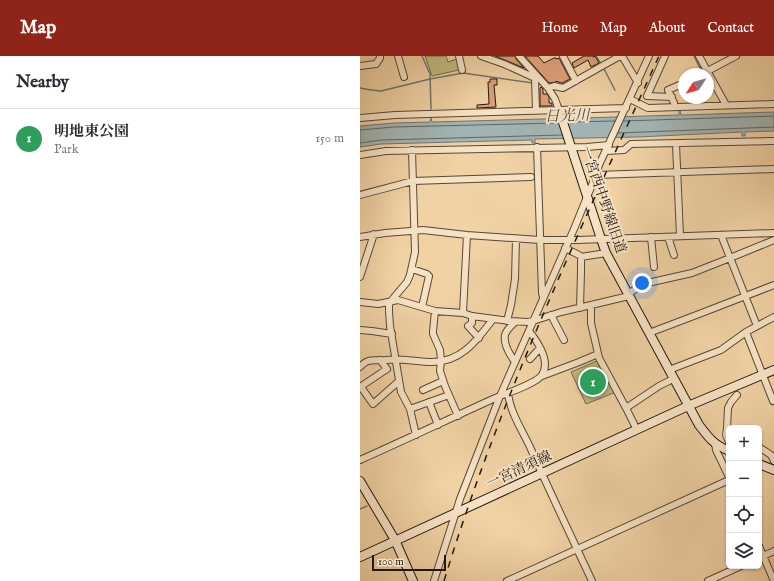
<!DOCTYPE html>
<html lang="en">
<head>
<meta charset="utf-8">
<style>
	:root { --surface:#fff; --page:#f2f2f3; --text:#2b2b33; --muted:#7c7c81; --line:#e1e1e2; --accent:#8f2418 }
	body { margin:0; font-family:"IM FELL English","Noto Serif JP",serif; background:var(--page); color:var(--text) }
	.controls { position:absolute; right:12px; bottom:12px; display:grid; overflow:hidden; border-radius:6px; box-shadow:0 1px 3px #0004 }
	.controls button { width:36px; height:36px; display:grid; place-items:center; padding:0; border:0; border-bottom:1px solid var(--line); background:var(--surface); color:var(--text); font:20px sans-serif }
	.compass { position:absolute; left:318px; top:12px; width:36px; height:36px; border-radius:50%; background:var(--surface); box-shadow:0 1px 3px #0004; rotate:234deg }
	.scale { position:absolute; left:12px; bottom:10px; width:74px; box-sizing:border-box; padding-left:4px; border:2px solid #241910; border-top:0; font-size:11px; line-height:14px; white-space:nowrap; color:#241910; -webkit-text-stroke:3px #f6e2c4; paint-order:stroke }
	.you { position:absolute; left:282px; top:227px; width:14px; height:14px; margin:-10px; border:3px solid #fff; border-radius:50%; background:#1a73e8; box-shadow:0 0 0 6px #1a73e833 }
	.badge { display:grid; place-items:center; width:26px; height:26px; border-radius:50%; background:var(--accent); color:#fff; font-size:13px; font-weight:700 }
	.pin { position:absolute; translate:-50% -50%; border:2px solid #fff; box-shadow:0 1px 4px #0006 }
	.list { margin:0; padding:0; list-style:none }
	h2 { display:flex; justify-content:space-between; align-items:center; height:52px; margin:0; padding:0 16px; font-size:17px }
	h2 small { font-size:13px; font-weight:400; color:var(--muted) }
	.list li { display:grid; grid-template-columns:26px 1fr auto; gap:12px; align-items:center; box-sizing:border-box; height:60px; padding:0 16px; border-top:1px solid var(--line) }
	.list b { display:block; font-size:15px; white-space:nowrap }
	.list p { margin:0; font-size:13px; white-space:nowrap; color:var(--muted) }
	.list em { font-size:13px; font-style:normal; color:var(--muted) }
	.icon { flex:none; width:22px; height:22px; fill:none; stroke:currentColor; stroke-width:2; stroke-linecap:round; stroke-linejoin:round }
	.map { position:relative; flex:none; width:414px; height:525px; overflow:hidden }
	header { display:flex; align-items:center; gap:24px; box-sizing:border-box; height:56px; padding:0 20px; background:var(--accent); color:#fff }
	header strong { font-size:19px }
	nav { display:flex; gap:22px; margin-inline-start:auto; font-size:14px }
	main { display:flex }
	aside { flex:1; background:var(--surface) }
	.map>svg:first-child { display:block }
	.green { fill:#c0ba82; stroke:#726a49 }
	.water { fill:#a1b4b3; stroke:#6f7672 }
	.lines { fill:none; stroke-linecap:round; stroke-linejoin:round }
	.shore { stroke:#626662; stroke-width:1 }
	.stream { stroke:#6f7672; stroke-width:1.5 }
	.building { fill:#de9f79; stroke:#241910 }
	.street-casing { stroke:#574735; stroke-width:8 }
	.secondary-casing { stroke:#241910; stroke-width:10 }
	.street { stroke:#f6e2c4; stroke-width:6 }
	.secondary { stroke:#f6e2c4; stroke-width:8 }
	.rail { stroke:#241910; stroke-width:1.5; stroke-dasharray:7 7; stroke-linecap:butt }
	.labels { text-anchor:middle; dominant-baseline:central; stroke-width:4; stroke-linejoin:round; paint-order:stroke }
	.street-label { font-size:14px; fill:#241910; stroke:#f6e2c4 }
	.water-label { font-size:15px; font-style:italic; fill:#4a4841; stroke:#f6e2c4 }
</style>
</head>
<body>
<header>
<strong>Map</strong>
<nav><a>Home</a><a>Map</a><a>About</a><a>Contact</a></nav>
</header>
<main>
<aside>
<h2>Nearby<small></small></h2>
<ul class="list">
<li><span class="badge" style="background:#2e9e5b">1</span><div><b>明地東公園</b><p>Park</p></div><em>150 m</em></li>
</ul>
</aside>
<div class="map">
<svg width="414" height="525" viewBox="0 0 414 525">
	<rect width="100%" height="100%" fill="#f1d2a5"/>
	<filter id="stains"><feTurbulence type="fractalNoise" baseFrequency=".005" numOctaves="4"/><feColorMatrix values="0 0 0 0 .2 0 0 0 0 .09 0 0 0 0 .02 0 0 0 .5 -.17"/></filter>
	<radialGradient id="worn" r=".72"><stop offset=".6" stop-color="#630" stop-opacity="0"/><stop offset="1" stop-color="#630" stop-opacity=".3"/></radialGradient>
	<!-- green -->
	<path class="green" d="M65 0H86L88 6 97 3 99 14 72 20Z
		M239 304 256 336 226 348 211 316Z"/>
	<!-- water -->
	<path class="water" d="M319 54H320L321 59 414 56V75L385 76V80H382V76L278 81 175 83V87H172V84L21 88 0 91V70L34 67 70 66 71 62 72 66 219 62 220 59 222 58V62L319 59Z"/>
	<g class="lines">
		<!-- shore -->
		<path class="shore" d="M264 65 414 60
			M208 66 255 65
			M0 74 34 71 198 67
			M258 77 414 71
			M0 87 21 84 202 79"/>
		<!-- stream -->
		<path class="stream" d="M62 0 70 18 71 53
			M236 0 241 8
			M334 0 342 16
			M243 11 255 34
			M0 32 11 34 21 35 70 23 103 17 173 27
			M0 453 7 450"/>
	</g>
	<!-- building -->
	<path class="building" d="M135 0H155L156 3 164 12Z
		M165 0H178L184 7 194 2H196V3L199 2 210 23 202 27 198 26 197 25 196 26 189 27Z
		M224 0H235L233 1 235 0 239 7 231 11 228 4 214 12 212 7Z
		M130 23H137V29H134L136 51 117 52V49L129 48 128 26H130Z
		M181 31 183 33V38H187L189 41V47H192V50H180V32Z"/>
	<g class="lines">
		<defs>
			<path id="street" d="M38 0 44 21
				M99 0 102 14
				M121 0 144 8 175 22
				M159 0 188 32 195 43 199 54
				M203 0 216 25
				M262 0 278 27
				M305 0 287 40 312 41
				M339 0 366 49
				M0 10 16 8 20 2V0
				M342 18 376 0
				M188 32 194 30 203 32 260 0
				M270 43 288 52 414 48
				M314 47 308 34 324 27
				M176 55 175 22 177 20
				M0 62 35 59 266 52
				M316 88 320 180
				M177 91 182 237 183 241
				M52 94 55 196 50 219 47 226 31 245 29 249V255L30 270 41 336 50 353 56 379
				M246 95 264 94 271 88 414 85
				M0 99 26 95 227 91 249 89
				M236 119 414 113
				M0 139 53 125 171 121
				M361 179 397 270
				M0 181 25 177 63 174 107 179 180 184H217L414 177
				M291 181 294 211
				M308 181 314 199
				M205 192 219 199 221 201 246 197
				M52 213 67 218 69 220 62 251
				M0 221 14 178
				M268 238 283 228 332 217 370 202 414 184
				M0 246 18 248 38 244 75 255 103 257 112 260 150 265 168 266 173 265 201 256 231 249 269 240
				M231 249V267L239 302 266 352 277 374
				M220 252 221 216V201
				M75 255 73 275V278L80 294 81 305 80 315 85 330 98 360
				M103 257 107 179
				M191 259 204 284
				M112 260V267L108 270 119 282
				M147 265 151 249 155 223 156 183
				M155 266C152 269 146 274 145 279 143 288 150 299 155 306
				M0 274 12 275 32 278
				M386 276 413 345
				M289 277 339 258 414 229
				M170 303 180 292
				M0 311C2 309 5 306 8 305 13 304 20 304 26 304 42 302 57 306 72 306 102 306 117 284 133 263
				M309 314 361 294 386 276 414 261
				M182 320 219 306 238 298
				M0 331 27 313 20 304
				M1 331 13 348 39 325
				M63 334 83 325
				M148 337C150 356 162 374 170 391 190 436 211 480 232 525
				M69 346 78 369
				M266 352 299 330 313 323
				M50 353 89 339
				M369 386 366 379 367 372 368 352 371 346 377 339
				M355 387 356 394 369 421
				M399 391 411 399 414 405
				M0 404C45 384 89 363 133 343 144 338 176 328 182 319 191 305 177 285 169 275
				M399 490 414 525
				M399 502 414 495
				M74 525 100 443 140 340 214 173 236 119 239 109 289 0
				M147 525 369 424
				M348 525 381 510"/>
			<path id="secondary" d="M199 54 241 183 246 197 339 369C349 382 353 388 369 395
				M399 408 414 414
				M0 425 35 484 53 525
				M0 501 328 350 414 314"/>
		</defs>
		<!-- street casing -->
		<use href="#street" class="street-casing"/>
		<!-- secondary casing -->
		<use href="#secondary" class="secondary-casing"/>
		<!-- street -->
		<use href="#street" class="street"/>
		<!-- secondary -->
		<use href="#secondary" class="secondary"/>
		<!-- rail -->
		<path class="rail" d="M84 525C139 344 221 172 299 0"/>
	</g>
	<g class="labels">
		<!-- street labels -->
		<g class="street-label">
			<text transform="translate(243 144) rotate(71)">一宮西中野線旧道</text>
			<text transform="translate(159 414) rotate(-25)">一宮清須線</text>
		</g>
		<!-- water labels -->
		<g class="water-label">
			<text transform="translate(207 60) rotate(-2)">日光川</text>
		</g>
	</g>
	<rect width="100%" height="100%" filter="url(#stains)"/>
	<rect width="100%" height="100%" fill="url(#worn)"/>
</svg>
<div class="controls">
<button>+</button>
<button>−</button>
<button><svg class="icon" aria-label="locate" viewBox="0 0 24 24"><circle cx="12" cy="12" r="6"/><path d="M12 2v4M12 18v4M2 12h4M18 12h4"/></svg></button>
<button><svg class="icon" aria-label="layers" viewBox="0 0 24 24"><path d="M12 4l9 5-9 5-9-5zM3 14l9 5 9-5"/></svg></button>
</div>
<svg class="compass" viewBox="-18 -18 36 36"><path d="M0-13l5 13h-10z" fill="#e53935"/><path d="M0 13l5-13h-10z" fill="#7c7c81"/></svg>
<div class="scale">100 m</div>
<div class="you"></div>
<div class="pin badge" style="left:233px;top:326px;background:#2e9e5b">1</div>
</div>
</main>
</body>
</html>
